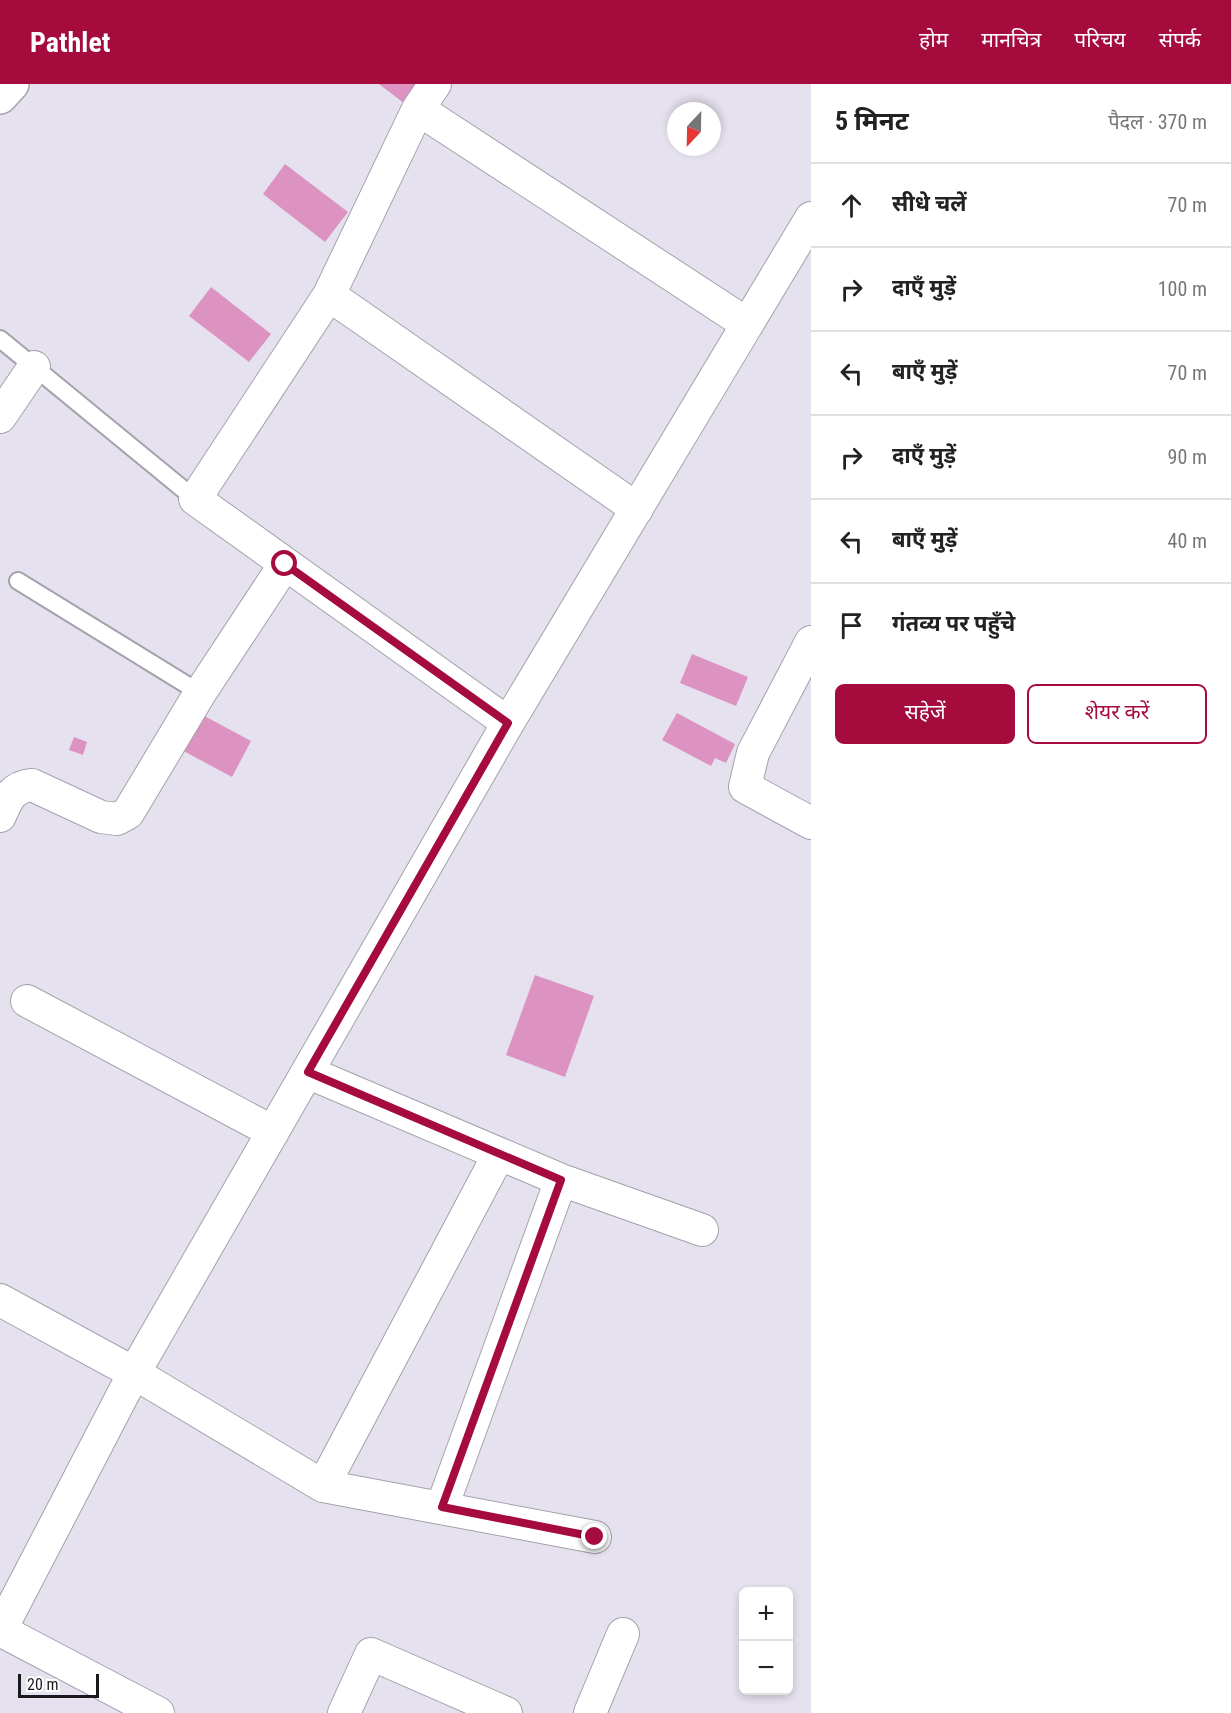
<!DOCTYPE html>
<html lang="hi">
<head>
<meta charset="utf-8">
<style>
	:root { --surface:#fff; --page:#f2f2f2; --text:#222; --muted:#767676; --line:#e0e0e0; --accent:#a50b3d }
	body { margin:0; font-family:"Roboto Condensed","Noto Sans Devanagari",sans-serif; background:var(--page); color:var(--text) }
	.controls { position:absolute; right:18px; bottom:18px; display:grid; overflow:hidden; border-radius:9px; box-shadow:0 3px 9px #0003 }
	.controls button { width:54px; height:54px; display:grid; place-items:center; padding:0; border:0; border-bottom:2px solid var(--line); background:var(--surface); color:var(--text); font:30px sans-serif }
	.compass { position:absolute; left:667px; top:18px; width:54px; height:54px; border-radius:50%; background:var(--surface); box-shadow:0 3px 9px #0003; rotate:202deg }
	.scale { position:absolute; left:18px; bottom:15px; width:81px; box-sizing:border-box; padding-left:6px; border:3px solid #1a181d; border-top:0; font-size:16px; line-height:21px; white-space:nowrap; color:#1a181d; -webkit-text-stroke:4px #fff; paint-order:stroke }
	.stop { position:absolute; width:18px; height:18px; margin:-14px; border:4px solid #a50b3d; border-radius:50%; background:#fff }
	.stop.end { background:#a50b3d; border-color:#fff; box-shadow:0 2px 6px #0008 }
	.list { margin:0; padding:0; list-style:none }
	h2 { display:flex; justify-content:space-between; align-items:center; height:78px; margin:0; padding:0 24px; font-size:26px }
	h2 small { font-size:20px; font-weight:400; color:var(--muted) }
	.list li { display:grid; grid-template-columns:39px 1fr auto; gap:18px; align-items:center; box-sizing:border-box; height:84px; padding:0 24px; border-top:2px solid var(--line) }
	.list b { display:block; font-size:22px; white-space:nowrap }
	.list em { font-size:20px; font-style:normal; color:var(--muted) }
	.actions { display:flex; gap:12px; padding:18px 24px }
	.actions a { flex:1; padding:14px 0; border:2px solid var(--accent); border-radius:9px; text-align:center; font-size:21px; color:var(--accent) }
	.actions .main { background:var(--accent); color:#fff }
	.icon { flex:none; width:33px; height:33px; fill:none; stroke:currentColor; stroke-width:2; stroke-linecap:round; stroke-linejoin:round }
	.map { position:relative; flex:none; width:811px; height:1629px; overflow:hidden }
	header { display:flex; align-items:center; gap:36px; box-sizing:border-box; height:84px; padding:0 30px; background:var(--accent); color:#fff }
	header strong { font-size:28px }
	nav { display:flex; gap:33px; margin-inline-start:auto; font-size:21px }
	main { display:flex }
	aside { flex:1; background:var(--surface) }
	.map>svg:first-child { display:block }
	.building { fill:#dd93c1 }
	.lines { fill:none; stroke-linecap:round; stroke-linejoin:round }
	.service-casing { stroke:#a5a1ac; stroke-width:20 }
	.minor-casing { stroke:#a5a1ac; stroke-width:34 }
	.tertiary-casing { stroke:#a5a1ac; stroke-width:36 }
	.service { stroke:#fff; stroke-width:16 }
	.minor { stroke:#fff; stroke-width:32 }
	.tertiary { stroke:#fff; stroke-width:33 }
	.route { stroke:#a50b3d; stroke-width:8 }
</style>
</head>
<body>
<header>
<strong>Pathlet</strong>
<nav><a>होम</a><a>मानचित्र</a><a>परिचय</a><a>संपर्क</a></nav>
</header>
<main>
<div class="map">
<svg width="811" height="1629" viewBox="0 0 811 1629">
	<rect width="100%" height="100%" fill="#e6e1ee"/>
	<!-- building -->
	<path class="building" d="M379 0H420L405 20Z
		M285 80 348 128 325 158 263 110Z
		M211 203 271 250 249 278 189 232Z
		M692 570 748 593 736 622 680 599Z
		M197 628 251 657 232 693 178 664Z
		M677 629 735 660 726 679 715 674 711 682 662 656Z
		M74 653 87 658 83 671 69 666Z
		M535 891 594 912 565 993 506 971Z"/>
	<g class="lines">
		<defs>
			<path id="service" d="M0 255 195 415
				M18 497 200 609"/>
			<path id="minor" d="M435 0 418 25 329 211 195 415 508 639
				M418 25 747 240
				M329 211 637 425
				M0 333 34 283
				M811 558 753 669 745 703 811 739
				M0 732C7 715 12 703 32 701L101 733 117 735 128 729 200 609 285 480
				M27 917 273 1048
				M307 988 561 1096 702 1146
				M0 1216 134 1289 323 1402 595 1453
				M323 1402 499 1070
				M442 1423 561 1096
				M0 1546 158 1629
				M0 1547 134 1289 508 639 811 134
				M344 1629 371 1570 506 1629
				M590 1629 623 1550"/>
			<path id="tertiary" d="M0 13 12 0"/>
		</defs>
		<!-- service casing -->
		<use href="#service" class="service-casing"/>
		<!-- minor casing -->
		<use href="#minor" class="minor-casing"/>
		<!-- tertiary casing -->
		<use href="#tertiary" class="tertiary-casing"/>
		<!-- service -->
		<use href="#service" class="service"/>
		<!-- minor -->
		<use href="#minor" class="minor"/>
		<!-- tertiary -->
		<use href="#tertiary" class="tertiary"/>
	</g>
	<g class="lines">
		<!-- route -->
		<path class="route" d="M285 480 508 639 308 988 561 1096 442 1423 595 1453"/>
	</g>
</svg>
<div class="controls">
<button>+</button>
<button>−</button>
</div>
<svg class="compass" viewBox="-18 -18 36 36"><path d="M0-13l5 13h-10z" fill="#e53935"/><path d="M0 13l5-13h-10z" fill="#767676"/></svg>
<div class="scale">20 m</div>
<div class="stop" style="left:285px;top:480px"></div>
<div class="stop end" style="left:595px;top:1453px"></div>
</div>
<aside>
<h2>5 मिनट<small>पैदल · 370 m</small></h2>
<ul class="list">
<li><svg class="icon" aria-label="ahead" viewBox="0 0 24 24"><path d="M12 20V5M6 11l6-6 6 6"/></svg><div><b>सीधे चलें</b></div><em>70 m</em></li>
<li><svg class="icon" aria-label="right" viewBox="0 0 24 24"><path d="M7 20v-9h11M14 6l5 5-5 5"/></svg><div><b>दाएँ मुड़ें</b></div><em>100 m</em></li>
<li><svg class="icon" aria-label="left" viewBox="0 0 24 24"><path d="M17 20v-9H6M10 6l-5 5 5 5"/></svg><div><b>बाएँ मुड़ें</b></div><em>70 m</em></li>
<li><svg class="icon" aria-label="right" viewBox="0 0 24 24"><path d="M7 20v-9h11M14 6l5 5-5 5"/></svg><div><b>दाएँ मुड़ें</b></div><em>90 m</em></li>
<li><svg class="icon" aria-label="left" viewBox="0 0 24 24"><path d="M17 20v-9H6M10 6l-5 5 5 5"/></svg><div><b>बाएँ मुड़ें</b></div><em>40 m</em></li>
<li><svg class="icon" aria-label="arrive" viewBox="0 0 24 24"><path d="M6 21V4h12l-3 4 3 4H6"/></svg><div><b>गंतव्य पर पहुँचे</b></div></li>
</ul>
<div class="actions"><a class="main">सहेजें</a><a>शेयर करें</a></div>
</aside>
</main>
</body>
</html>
